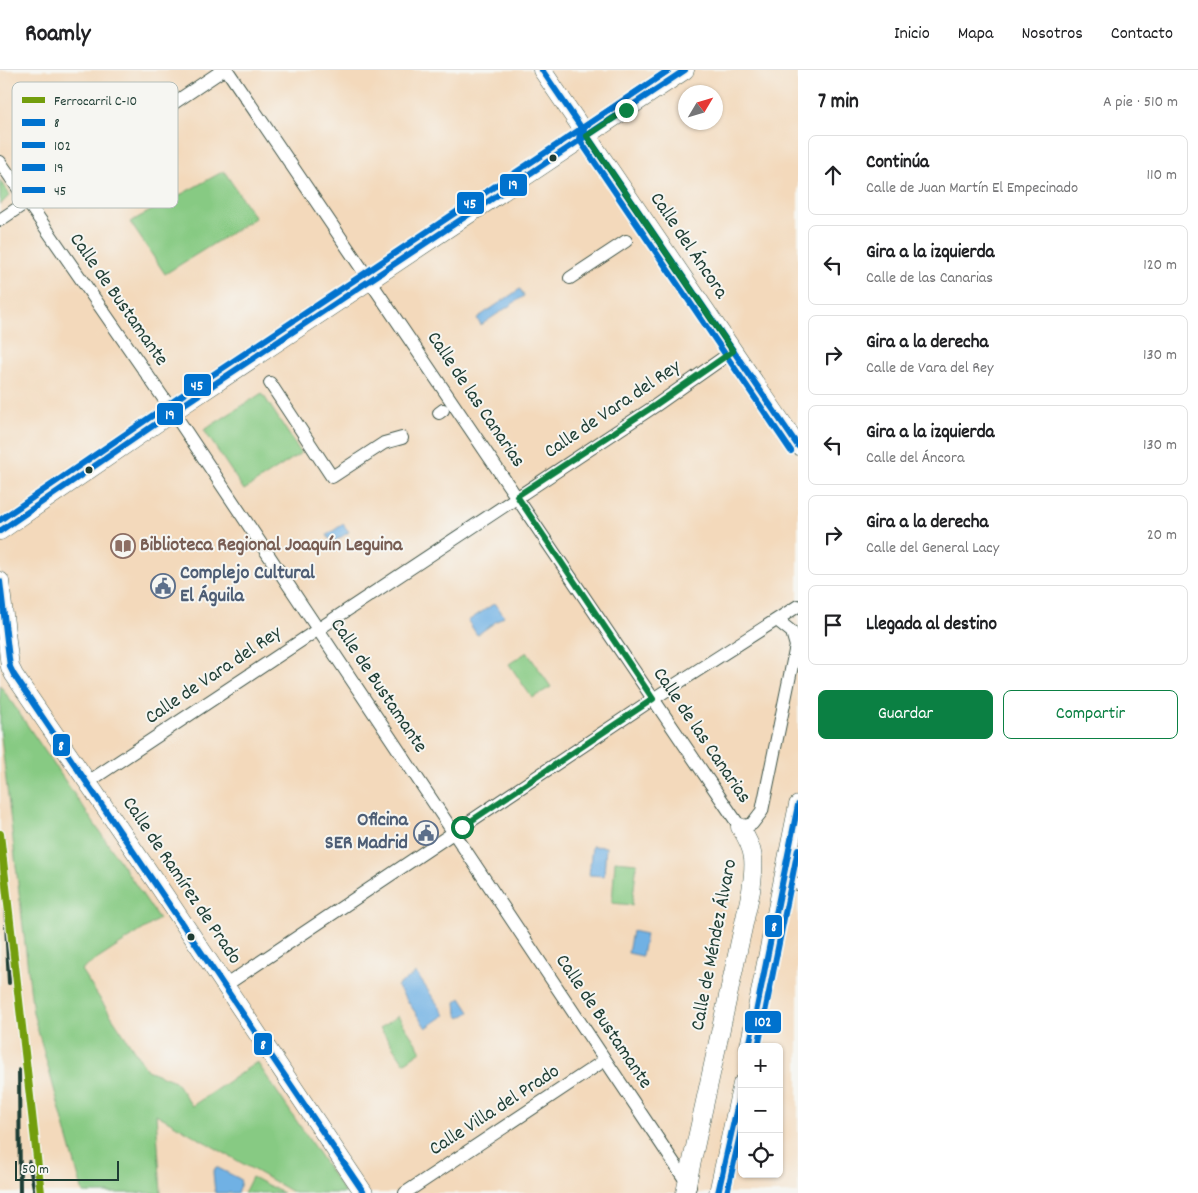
<!DOCTYPE html>
<html lang="es">
<head>
<meta charset="utf-8">
<style>
	:root { --surface:#fff; --page:#f2f2f2; --text:#202124; --muted:#757577; --line:#e0e0e0; --accent:#0b8043 }
	body { margin:0; font-family:Dekko,sans-serif; background:var(--page); color:var(--text) }
	.controls { position:absolute; right:15px; bottom:15px; display:grid; overflow:hidden; border-radius:8px; box-shadow:0 1px 4px #0004 }
	.controls button { width:45px; height:45px; display:grid; place-items:center; padding:0; border:0; border-bottom:1px solid var(--line); background:var(--surface); color:var(--text); font:25px sans-serif }
	.compass { position:absolute; left:678px; top:15px; width:45px; height:45px; border-radius:50%; background:var(--surface); box-shadow:0 1px 4px #0004; rotate:52deg }
	.scale { position:absolute; left:15px; bottom:12px; width:104px; box-sizing:border-box; padding-left:5px; border:2px solid #1f3d34; border-top:0; font-size:14px; line-height:18px; white-space:nowrap; color:#1f3d34; -webkit-text-stroke:4px #f6f6f2; paint-order:stroke }
	.stop { position:absolute; width:15px; height:15px; margin:-11px; border:4px solid #0b8043; border-radius:50%; background:#fff }
	.stop.end { background:#0b8043; border-color:#fff; box-shadow:0 1px 5px #0008 }
	.list { margin:0; padding:0; list-style:none }
	h2 { display:flex; justify-content:space-between; align-items:center; height:65px; margin:0; padding:0 20px; font-size:21px }
	h2 small { font-size:16px; font-weight:400; color:var(--muted) }
	.list li { display:grid; grid-template-columns:32px 1fr auto; gap:15px; align-items:center; box-sizing:border-box; height:80px; margin:0 10px 10px; padding:0 10px; border:1px solid var(--line); border-radius:8px }
	.list b { display:block; font-size:19px; white-space:nowrap }
	.list p { margin:0; font-size:16px; white-space:nowrap; color:var(--muted) }
	.list em { font-size:16px; font-style:normal; color:var(--muted) }
	.actions { display:flex; gap:10px; padding:15px 20px }
	.actions a { flex:1; padding:11px 0; border:1px solid var(--accent); border-radius:8px; text-align:center; font-size:18px; color:var(--accent) }
	.actions .main { background:var(--accent); color:#fff }
	.icon { flex:none; width:28px; height:28px; fill:none; stroke:currentColor; stroke-width:2; stroke-linecap:round; stroke-linejoin:round }
	.map { position:relative; flex:none; width:798px; height:1123px; overflow:hidden }
	header { display:flex; align-items:center; gap:30px; box-sizing:border-box; height:70px; padding:0 25px; background:var(--surface); border-bottom:1px solid var(--line) }
	header strong { font-size:24px }
	nav { display:flex; gap:28px; margin-inline-start:auto; font-size:18px }
	main { display:flex }
	aside { flex:1; background:var(--surface) }
	.map>svg:first-child { display:block }
	.green { fill:#87ca83; stroke:#53845c }
	.water { fill:#70b1e4; stroke:#48778c }
	.lines { fill:none; stroke-linecap:round; stroke-linejoin:round }
	.street-casing { stroke:#3f5448; stroke-width:14 }
	.secondary-casing { stroke:#3f5448; stroke-width:19 }
	.street { stroke:#fff; stroke-width:12 }
	.secondary { stroke:#fff; stroke-width:18 }
	.rail { stroke:#1f3d34; stroke-width:4 }
	.bus-1-casing { stroke:#f6f6f2; stroke-width:10 }
	.bus-2-casing { stroke:#f6f6f2; stroke-width:10 }
	.bus-3-casing { stroke:#f6f6f2; stroke-width:10 }
	.bus-4-casing { stroke:#f6f6f2; stroke-width:10 }
	.bus-1 { stroke:#0072ce; stroke-width:6 }
	.bus-2 { stroke:#0072ce; stroke-width:6 }
	.bus-3 { stroke:#0072ce; stroke-width:6 }
	.bus-4 { stroke:#0072ce; stroke-width:6 }
	.rail-1-casing { stroke:#f6f6f2; stroke-width:11 }
	.rail-1 { stroke:#739e0d; stroke-width:8 }
	.route { stroke:#0b8043; stroke-width:6 }
	.bus-dot { fill:#1f3d34; stroke:#f6f6f2; stroke-width:2 }
	.labels { text-anchor:middle; dominant-baseline:central; stroke-width:4; stroke-linejoin:round; paint-order:stroke }
	.street-label { font-size:20px; fill:#1f3d34; stroke:#f6f6f2 }
	.education-label { font-size:20px; font-weight:bold; fill:#785e54; stroke:#f6f6f2; text-anchor:start }
	.service-label { font-size:20px; font-weight:bold; fill:#4e5e75; stroke:#f6f6f2; text-anchor:start }
	.key { fill:#f6f6f2; stroke:#b6beb9; stroke-width:1 }
	.key-label { font-size:14px; fill:#1f3d34 }
	.line-badge { stroke:#f6f6f2; stroke-width:2 }
	.badge-label { font-size:14px; text-anchor:middle; font-weight:bold; fill:#fff }
</style>
</head>
<body>
<header>
<strong>Roamly</strong>
<nav><a>Inicio</a><a>Mapa</a><a>Nosotros</a><a>Contacto</a></nav>
</header>
<main>
<div class="map">
<svg width="798" height="1123" viewBox="0 0 798 1123">
	<rect width="100%" height="100%" fill="#f6f6f2"/>
	<filter id="ink" filterUnits="userSpaceOnUse"><feTurbulence type="fractalNoise" baseFrequency=".02" numOctaves="2"/><feDisplacementMap in="SourceGraphic" scale="10" xChannelSelector="R" yChannelSelector="G"/><feConvolveMatrix kernelMatrix="1 2 1 2 8 2 1 2 1" color-interpolation-filters="sRGB"/></filter>
	<filter id="wash" filterUnits="userSpaceOnUse"><feTurbulence type="fractalNoise" baseFrequency=".0096" numOctaves="4" result="noise"/><feDisplacementMap in="SourceGraphic" scale="20" xChannelSelector="R" yChannelSelector="G"/><feGaussianBlur stdDeviation="1.12" result="paint"/><feColorMatrix in="noise" values="0 0 0 0 0 0 0 0 0 0 0 0 0 0 0 0 0 1.4 0 .05"/><feComposite in="paint" operator="in"/></filter>
	<g filter="url(#wash)">
		<rect width="100%" height="100%" fill="#f3d9bb"/>
		<!-- green -->
		<path class="green" d="M224 101 255 148 165 204 130 152Z
			M0 110 10 125 0 135Z
			M262 323 301 383 244 420 204 360Z
			M527 582 551 617 532 628 509 594Z
			M0 615 159 849 81 900 147 1000 175 1011 192 1036 257 992 345 1123H294L156 1044 161 1123H83L33 943 0 658Z
			M615 791 637 793 632 835 612 833Z
			M398 946 421 981 404 993 380 958Z
			M252 1107 283 1123H244Z"/>
		<!-- water -->
		<path class="water" d="M520 219 524 226 481 255 477 248Z
			M343 454 349 462 332 473 327 465Z
			M495 533 504 546 477 565 468 551Z
			M592 776 606 777 604 806 589 805Z
			M632 861 646 864 642 886 628 883Z
			M416 903 445 945 426 958 397 916Z
			M461 928 470 942 460 948 457 944 456 932Z
			M216 1097 240 1109 241 1113 237 1123H215L213 1102Z"/>
	</g>
	<g filter="url(#ink)">
		<g class="lines">
			<defs>
				<path id="street" d="M227 0 740 757 752 754 762 741 796 576 792 562 777 550
					M0 92 173 342 690 1117
					M0 150 223 0
					M570 208 626 171
					M270 313 332 407 384 373 402 368
					M439 343 443 340
					M88 712 655 336 733 281
					M783 810 798 814
					M226 915 653 629 798 536
					M405 1123 605 990"/>
				<path id="secondary" d="M542 0 798 376
					M0 461 186 333 685 0
					M0 511 10 597 14 605 158 815 364 1123
					M749 977 798 735
					M685 1123 751 821C755 793 756 781 740 757
					M718 1123 742 1014"/>
			</defs>
			<!-- street casing -->
			<use href="#street" class="street-casing"/>
			<!-- secondary casing -->
			<use href="#secondary" class="secondary-casing"/>
			<!-- street -->
			<use href="#street" class="street"/>
			<!-- secondary -->
			<use href="#secondary" class="secondary"/>
			<!-- rail -->
			<path class="rail" d="M3 793 9 913
				M19 1000 20 1123
				M29 1092 35 1123"/>
			<defs>
				<path id="bus-1" d="M542 0 798 376
					M0 511 10 597 14 605 364 1123
					M749 977 798 735
					M718 1123 742 1015"/>
				<path id="bus-2" d="M669 0 581 59 579 69 791 381
					M758 977 798 779
					M727 1123 742 1056"/>
				<path id="bus-3" d="M0 461 186 333 685 0"/>
				<path id="bus-4" d="M0 450 181 326 669 0"/>
			</defs>
			<!-- bus-1 casing -->
			<use href="#bus-1" class="bus-1-casing"/>
			<!-- bus-2 casing -->
			<use href="#bus-2" class="bus-2-casing"/>
			<!-- bus-3 casing -->
			<use href="#bus-3" class="bus-3-casing"/>
			<!-- bus-4 casing -->
			<use href="#bus-4" class="bus-4-casing"/>
			<!-- bus-1 -->
			<use href="#bus-1" class="bus-1"/>
			<!-- bus-2 -->
			<use href="#bus-2" class="bus-2"/>
			<!-- bus-3 -->
			<use href="#bus-3" class="bus-3"/>
			<!-- bus-4 -->
			<use href="#bus-4" class="bus-4"/>
			<defs>
				<path id="rail-1" d="M0 764 41 1123"/>
			</defs>
			<!-- rail-1 casing -->
			<use href="#rail-1" class="rail-1-casing"/>
			<!-- rail-1 -->
			<use href="#rail-1" class="rail-1"/>
		</g>
	</g>
	<g class="lines" filter="url(#ink)">
		<!-- route -->
		<path class="route" d="M462 757 653 629 517 426 654 336 733 281 587 66 626 40"/>
	</g>
	<!-- icons -->
	<defs>
		<symbol id="library-ring" viewBox="-11 -11 22 22"><circle r="9.5" fill="#f6f6f2" stroke="#8d6e63" stroke-width="1.5"/><path d="M-6-4Q-3-5.5-.7-3.5V5Q-3 3-6 4ZM6-4Q3-5.5 .7-3.5V5Q3 3 6 4Z" fill="#8d6e63"/></symbol>
		<symbol id="civic-ring" viewBox="-11 -11 22 22"><circle r="9.5" fill="#f6f6f2" stroke="#5c6f8a" stroke-width="1.5"/><path d="M-.6-6.5H3V-4.5H.6V-3L4-1V1h2V6H-6V1h2V-1L-.6-3ZM-1.2 2.5V6h2.4V2.5Z" fill="#5c6f8a"/></symbol>
	</defs>
	<g fill-rule="evenodd">
		<use href="#library-ring" x="109" y="462" width="28" height="28"/>
		<use href="#civic-ring" x="149" y="502" width="28" height="28"/>
		<use href="#civic-ring" x="412" y="749" width="28" height="28"/>
	</g>
	<!-- markers -->
	<g class="bus-dot">
		<circle cx="553" cy="88" r="4.5"/>
		<circle cx="89" cy="400" r="4.5"/>
		<circle cx="191" cy="867" r="4.5"/>
	</g>
	<g class="labels">
		<!-- street labels -->
		<g class="street-label">
			<text transform="translate(688 176) rotate(56)">Calle del Áncora</text>
			<text transform="translate(118 230) rotate(55)">Calle de Bustamante</text>
			<text transform="translate(475 330) rotate(56)">Calle de las Canarias</text>
			<text transform="translate(613 340) rotate(-34)">Calle de Vara del Rey</text>
			<text transform="translate(214 606) rotate(-34)">Calle de Vara del Rey</text>
			<text transform="translate(378 616) rotate(56)">Calle de Bustamante</text>
			<text transform="translate(701 666) rotate(56)">Calle de las Canarias</text>
			<text transform="translate(181 811) rotate(56)">Calle de Ramírez de Prado</text>
			<text transform="translate(715 875) rotate(-79)">Calle de Méndez Álvaro</text>
			<text transform="translate(603 952) rotate(56)">Calle de Bustamante</text>
			<text transform="translate(495 1041) rotate(-33)">Calle Villa del Prado</text>
		</g>
		<!-- education labels -->
		<g class="education-label">
			<text x="140" y="476">Biblioteca Regional Joaquín Leguina</text>
		</g>
		<!-- service labels -->
		<g class="service-label">
			<text x="180" y="504">Complejo Cultural<tspan x="180" dy="23">El Águila</tspan></text>
			<text x="408" y="751" text-anchor="end">Oficina<tspan x="408" dy="23">SER Madrid</tspan></text>
		</g>
	</g>
	<!-- legend -->
	<rect x="12" y="12" width="166" height="126" rx="8" class="key"/>
	<rect x="22" y="27" width="23" height="6" fill="#739e0d"/>
	<rect x="22" y="49" width="23" height="7" fill="#0072ce"/>
	<rect x="22" y="72" width="23" height="6" fill="#0072ce"/>
	<rect x="22" y="94" width="23" height="7" fill="#0072ce"/>
	<rect x="22" y="117" width="23" height="6" fill="#0072ce"/>
	<g class="key-label">
		<text x="54" y="35">Ferrocarril C-10</text>
		<text x="54" y="57">8</text>
		<text x="54" y="80">102</text>
		<text x="54" y="102">19</text>
		<text x="54" y="125">45</text>
	</g>
	<g class="line-badge">
		<rect x="499" y="103" width="29" height="24" rx="5" fill="#0072ce"/>
		<rect x="456" y="121" width="29" height="24" rx="5" fill="#0072ce"/>
		<rect x="183" y="303" width="29" height="24" rx="5" fill="#0072ce"/>
		<rect x="156" y="332" width="28" height="24" rx="5" fill="#0072ce"/>
		<rect x="52" y="663" width="19" height="24" rx="5" fill="#0072ce"/>
		<rect x="764" y="844" width="19" height="24" rx="5" fill="#0072ce"/>
		<rect x="744" y="940" width="38" height="24" rx="5" fill="#0072ce"/>
		<rect x="253" y="962" width="20" height="24" rx="5" fill="#0072ce"/>
	</g>
	<g class="badge-label">
		<text x="513" y="119">19</text>
		<text x="470" y="138">45</text>
		<text x="197" y="320">45</text>
		<text x="170" y="349">19</text>
		<text x="61" y="680">8</text>
		<text x="774" y="861">8</text>
		<text x="763" y="956">102</text>
		<text x="263" y="979">8</text>
	</g>
</svg>
<div class="controls">
<button>+</button>
<button>−</button>
<button><svg class="icon" aria-label="locate" viewBox="0 0 24 24"><circle cx="12" cy="12" r="6"/><path d="M12 2v4M12 18v4M2 12h4M18 12h4"/></svg></button>
</div>
<svg class="compass" viewBox="-18 -18 36 36"><path d="M0-13l5 13h-10z" fill="#e53935"/><path d="M0 13l5-13h-10z" fill="#757577"/></svg>
<div class="scale">50 m</div>
<div class="stop" style="left:462px;top:757px"></div>
<div class="stop end" style="left:626px;top:40px"></div>
</div>
<aside>
<h2>7 min<small>A pie · 510 m</small></h2>
<ul class="list">
<li><svg class="icon" aria-label="ahead" viewBox="0 0 24 24"><path d="M12 20V5M6 11l6-6 6 6"/></svg><div><b>Continúa</b><p>Calle de Juan Martín El Empecinado</p></div><em>110 m</em></li>
<li><svg class="icon" aria-label="left" viewBox="0 0 24 24"><path d="M17 20v-9H6M10 6l-5 5 5 5"/></svg><div><b>Gira a la izquierda</b><p>Calle de las Canarias</p></div><em>120 m</em></li>
<li><svg class="icon" aria-label="right" viewBox="0 0 24 24"><path d="M7 20v-9h11M14 6l5 5-5 5"/></svg><div><b>Gira a la derecha</b><p>Calle de Vara del Rey</p></div><em>130 m</em></li>
<li><svg class="icon" aria-label="left" viewBox="0 0 24 24"><path d="M17 20v-9H6M10 6l-5 5 5 5"/></svg><div><b>Gira a la izquierda</b><p>Calle del Áncora</p></div><em>130 m</em></li>
<li><svg class="icon" aria-label="right" viewBox="0 0 24 24"><path d="M7 20v-9h11M14 6l5 5-5 5"/></svg><div><b>Gira a la derecha</b><p>Calle del General Lacy</p></div><em>20 m</em></li>
<li><svg class="icon" aria-label="arrive" viewBox="0 0 24 24"><path d="M6 21V4h12l-3 4 3 4H6"/></svg><div><b>Llegada al destino</b></div></li>
</ul>
<div class="actions"><a class="main">Guardar</a><a>Compartir</a></div>
</aside>
</main>
</body>
</html>
